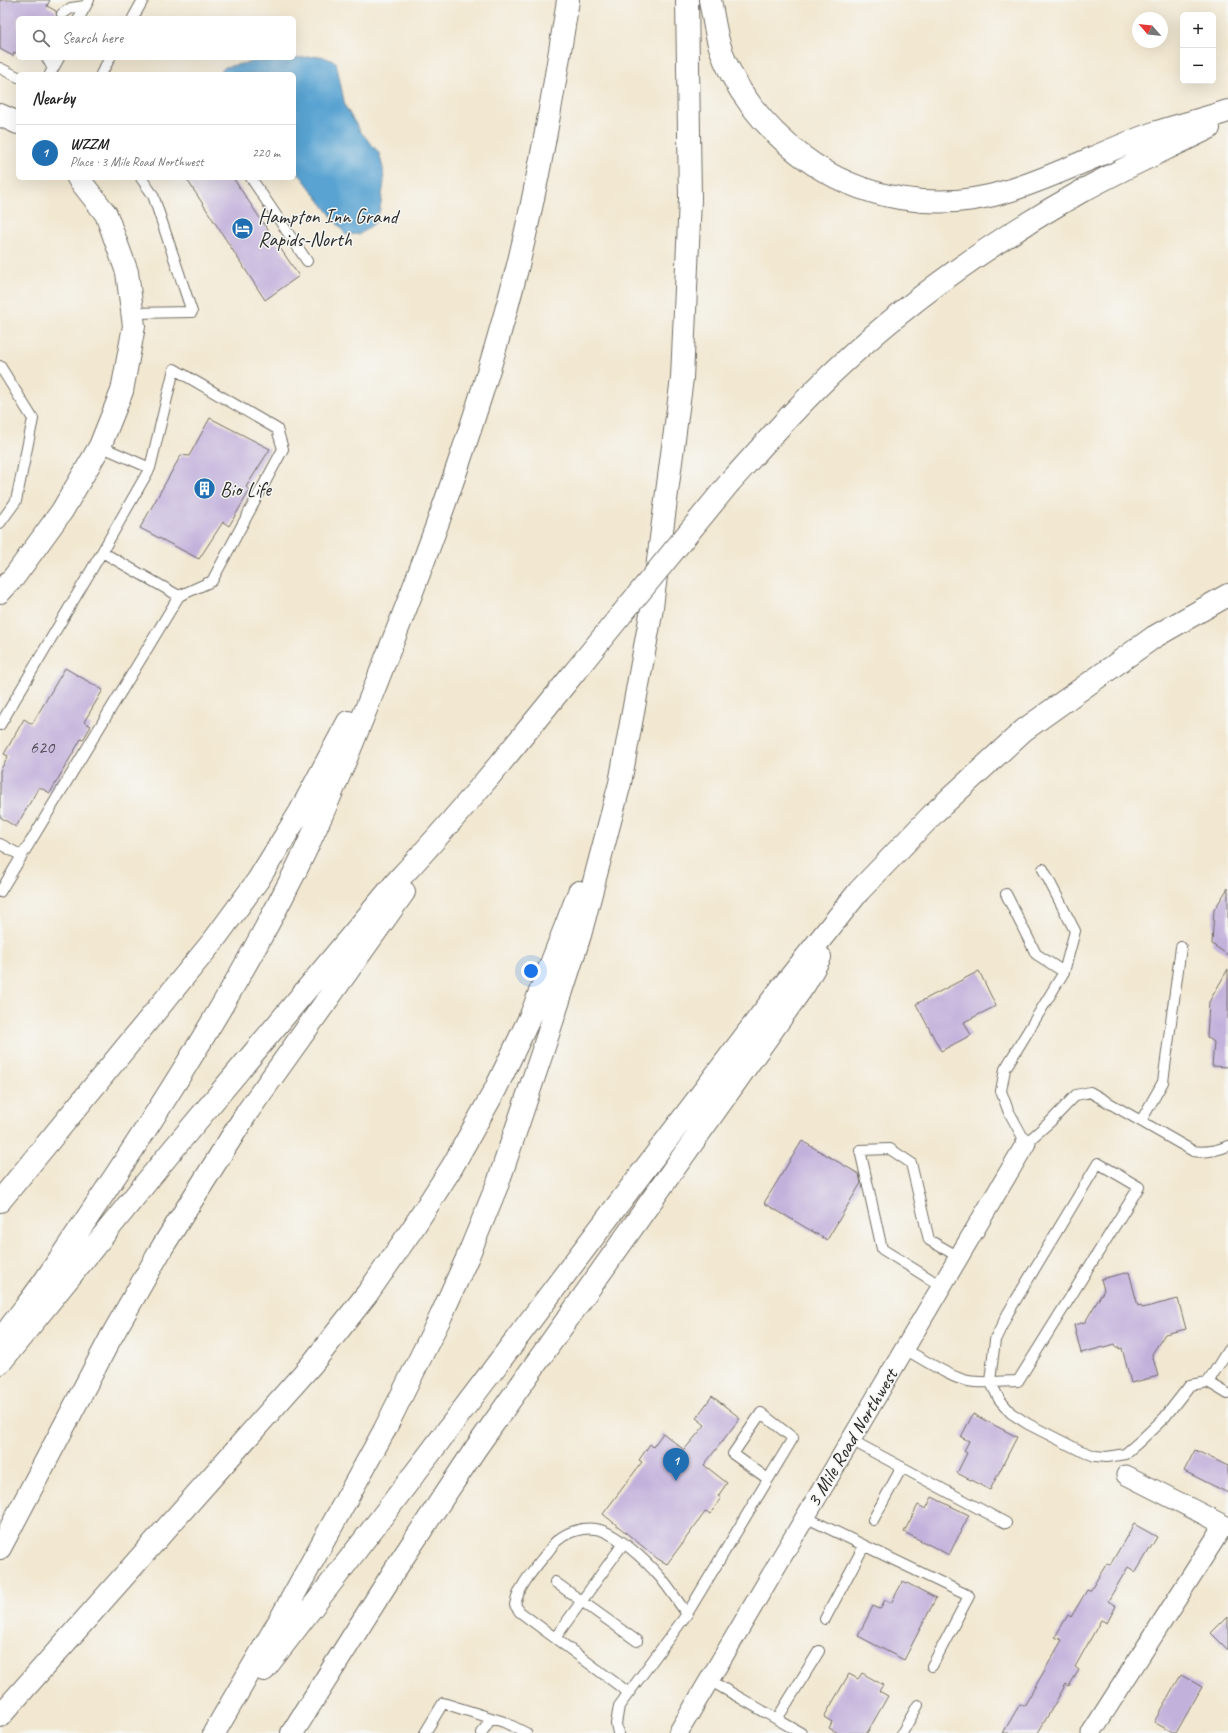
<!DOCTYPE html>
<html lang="en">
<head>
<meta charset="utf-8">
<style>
	:root { --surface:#fff; --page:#f6f6f6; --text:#222; --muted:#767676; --line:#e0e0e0; --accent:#1f6fb2 }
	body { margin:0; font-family:Caveat,sans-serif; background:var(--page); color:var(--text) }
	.controls { position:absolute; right:12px; top:12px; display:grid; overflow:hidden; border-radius:6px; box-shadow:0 4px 16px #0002 }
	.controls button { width:36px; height:36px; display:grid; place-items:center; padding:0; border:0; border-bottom:1px solid var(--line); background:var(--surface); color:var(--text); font:20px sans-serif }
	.compass { position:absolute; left:1132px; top:12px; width:36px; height:36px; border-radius:50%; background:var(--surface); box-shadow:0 4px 16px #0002; rotate:298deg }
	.you { position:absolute; left:531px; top:971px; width:14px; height:14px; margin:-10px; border:3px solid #fff; border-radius:50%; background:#1a73e8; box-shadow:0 0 0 6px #1a73e833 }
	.badge { display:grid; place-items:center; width:26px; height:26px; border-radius:50%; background:var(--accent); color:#fff; font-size:13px; font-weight:700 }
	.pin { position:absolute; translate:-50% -33px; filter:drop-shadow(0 1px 2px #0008) }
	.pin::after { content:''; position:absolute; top:21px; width:14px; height:12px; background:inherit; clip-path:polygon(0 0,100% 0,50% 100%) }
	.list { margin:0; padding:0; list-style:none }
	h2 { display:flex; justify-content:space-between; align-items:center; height:52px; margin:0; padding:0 16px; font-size:17px }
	h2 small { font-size:13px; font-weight:400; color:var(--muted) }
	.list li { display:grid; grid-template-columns:26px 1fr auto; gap:12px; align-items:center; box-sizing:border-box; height:56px; padding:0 16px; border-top:1px solid var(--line) }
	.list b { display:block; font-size:15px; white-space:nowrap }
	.list p { margin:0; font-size:13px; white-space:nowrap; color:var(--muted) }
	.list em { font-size:13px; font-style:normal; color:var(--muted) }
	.icon { flex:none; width:22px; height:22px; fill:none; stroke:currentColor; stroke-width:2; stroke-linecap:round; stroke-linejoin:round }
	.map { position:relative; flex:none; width:1228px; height:1733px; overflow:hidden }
	.search { position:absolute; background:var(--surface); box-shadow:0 4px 16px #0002; left:16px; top:16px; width:280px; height:44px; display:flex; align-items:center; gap:10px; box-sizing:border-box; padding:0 14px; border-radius:6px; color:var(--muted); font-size:15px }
	.panel { position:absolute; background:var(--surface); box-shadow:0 4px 16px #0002; left:16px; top:72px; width:280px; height:108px; border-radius:6px }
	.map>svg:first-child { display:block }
	.water { fill:#59a3d1; stroke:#42677e }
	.building { fill:#c2b1db }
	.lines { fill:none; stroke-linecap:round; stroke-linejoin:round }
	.service-casing { stroke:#716d65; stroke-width:12 }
	.minor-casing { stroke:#716d65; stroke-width:21 }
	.tertiary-casing { stroke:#716d65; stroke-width:24 }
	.motorway-casing { stroke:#716d65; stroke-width:24 }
	.service { stroke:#fff; stroke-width:10 }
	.minor { stroke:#fff; stroke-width:19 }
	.tertiary { stroke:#fff; stroke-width:22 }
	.motorway { stroke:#fff; stroke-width:22 }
	.motorway-bridge-casing { stroke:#716d65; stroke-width:24; stroke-linecap:butt }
	.motorway-bridge { stroke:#fff; stroke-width:22 }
	.labels { text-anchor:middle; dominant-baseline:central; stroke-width:3; stroke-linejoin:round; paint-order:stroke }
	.number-label { font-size:18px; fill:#514c57 }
	.poi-label { font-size:20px; fill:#2b2b2b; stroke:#f6f6f2; text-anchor:start }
	.street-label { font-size:20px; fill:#2b2b2b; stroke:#f6f6f2 }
</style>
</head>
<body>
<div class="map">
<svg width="1228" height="1733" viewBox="0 0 1228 1733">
	<rect width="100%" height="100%" fill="#f6f6f2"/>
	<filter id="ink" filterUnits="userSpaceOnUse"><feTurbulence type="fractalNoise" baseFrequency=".025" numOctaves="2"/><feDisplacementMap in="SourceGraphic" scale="8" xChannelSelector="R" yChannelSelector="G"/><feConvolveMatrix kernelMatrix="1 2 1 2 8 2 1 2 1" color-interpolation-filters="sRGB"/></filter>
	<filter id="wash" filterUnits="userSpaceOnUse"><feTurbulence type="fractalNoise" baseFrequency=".012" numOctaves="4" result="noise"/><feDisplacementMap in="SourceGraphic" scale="16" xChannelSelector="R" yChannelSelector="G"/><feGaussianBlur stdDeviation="0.9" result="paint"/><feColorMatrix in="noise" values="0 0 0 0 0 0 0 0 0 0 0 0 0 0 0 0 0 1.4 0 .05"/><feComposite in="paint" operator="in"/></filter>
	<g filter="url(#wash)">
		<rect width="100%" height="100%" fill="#f2e8d2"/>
		<!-- water -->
		<path class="water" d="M321 56 336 62 345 106 360 131 379 153 383 168 384 182 380 209 375 223 360 234 346 235 294 167V74H218L225 67 252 62Z"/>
		<g id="blocks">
			<!-- building -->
			<path class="building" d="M0 0H50L47 6 56 11 57 18H18V54L14 52 13 56 0 49Z
				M186 178H233L299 276 265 300Z
				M210 418 270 449 246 487 250 490 229 526 223 522 199 559 140 528 181 455 189 456Z
				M65 668 103 690 84 722 91 726 83 740 81 739 50 793 39 787 16 827 0 817V771L8 756 4 754 24 719 32 724Z
				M1228 888V955L1212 944 1214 910Z
				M1228 969V1067L1212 1066 1214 1042 1207 1037 1209 1002Z
				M979 971 996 1006 964 1022 971 1035 941 1051 916 1004Z
				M802 1141 859 1174 861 1183 827 1240 764 1203Z
				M1129 1272 1138 1306 1141 1305 1142 1308 1178 1299 1186 1329 1165 1334 1152 1354 1158 1376 1131 1383 1122 1348 1119 1349V1347H1116L1115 1344 1081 1353 1074 1325 1085 1322 1104 1290 1101 1279Z
				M712 1396 740 1418 704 1465 727 1483 718 1496 721 1498 710 1514 706 1511 667 1564 658 1559 603 1514 642 1462 639 1460 650 1444 653 1447 663 1433 684 1450 705 1425 696 1418Z
				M973 1414 1017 1437 990 1490 957 1473 967 1453 964 1451 969 1441 961 1437Z
				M1195 1450 1228 1466V1493L1184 1471Z
				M932 1497 969 1515 949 1555 904 1532 918 1505 926 1509Z
				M1134 1524 1157 1537 1136 1572 1128 1567 1108 1601 1116 1606 1107 1623 1101 1620 1075 1667 1079 1670 1069 1686 1066 1684 1038 1733H1003L1020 1704 1024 1706 1062 1640 1055 1637 1068 1615 1071 1617 1087 1590 1090 1591 1107 1563 1110 1565Z
				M903 1581 936 1598 904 1660 858 1636 873 1606 880 1609 885 1600 891 1603Z
				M1228 1616V1650L1211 1633Z
				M862 1673 883 1685 879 1691 888 1696 867 1733H838L829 1728 832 1722 824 1717 849 1674 858 1679Z
				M1181 1675 1202 1687 1176 1733H1173L1154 1722Z"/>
		</g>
	</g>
	<g filter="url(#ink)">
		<use href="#blocks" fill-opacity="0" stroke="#716d65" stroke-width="1"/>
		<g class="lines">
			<defs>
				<path id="service" d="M62 14 71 8 85 6
					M79 18 89 0
					M133 18 143 0
					M47 58 53 69
					M0 68 18 77
					M50 74 59 58
					M101 74 110 58
					M251 178 307 261
					M132 313 192 312 153 195 141 178
					M0 366 33 419 16 501 0 523
					M100 446 150 468
					M0 725 102 552
					M0 844 22 856
					M1043 869 1075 931 1064 972 1005 1069 1001 1091 1008 1110 1026 1143 1051 1121 1076 1095 1090 1092 1193 1151C1206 1153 1216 1151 1228 1146
					M0 892 179 596 212 581 283 449 277 429 174 369 150 468 102 552 179 596
					M1006 894 1036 954 1064 972
					M1141 1121 1163 1082 1181 947
					M941 1286 882 1249 860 1150 890 1149 911 1163 929 1240 959 1257
					M904 1349C922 1358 950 1378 968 1381 983 1384 1004 1381 1018 1381L1139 1187 1098 1163 1008 1313 995 1340 990 1381 999 1399 1011 1413 1028 1424 1079 1450 1095 1456 1107 1457 1125 1454 1140 1441 1165 1417 1190 1385 1208 1382 1228 1394
					M1208 1382 1228 1350
					M851 1440 1006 1523
					M805 1517 969 1596 932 1666
					M873 1520 902 1467
					M555 1582 637 1641
					M825 1619 864 1546
					M555 1638 623 1544
					M709 1680 801 1733
					M629 1693 520 1612 515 1605C518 1587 535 1568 546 1554 550 1550 553 1543 558 1540 567 1532 583 1527 595 1529 615 1531 647 1562 660 1577 670 1589 678 1602 687 1614
					M777 1719 819 1651
					M425 1733 443 1703 504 1722 526 1733
					M482 1733 491 1718
					M618 1733 616 1724 619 1706 687 1614 793 1438 761 1413 733 1454 768 1479
					M902 1733 918 1705"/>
				<path id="minor" d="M1126 1475 1228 1527
					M678 1733 1026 1143
					M1091 1733 1224 1525"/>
				<path id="tertiary" d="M0 115 18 123
					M0 592 14 577 62 511 100 446 122 391 134 326 127 272 106 214 78 178"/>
				<path id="motorway" d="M710 0C713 15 715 30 719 44 732 88 765 128 802 156 860 200 938 213 1008 191 1058 176 1105 150 1154 133 1178 125 1204 119 1228 111
					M730 482C766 442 802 401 842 364 913 297 997 239 1082 191 1123 168 1167 149 1209 128
					M0 1201 214 940 258 880 300 812 348 722
					M0 1341C14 1321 30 1302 44 1282 134 1150 223 1015 295 872 329 803 357 733 385 661 436 533 483 403 517 269 539 180 554 90 568 0
					M0 1363 170 1153 398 880C477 796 548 704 621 615
					M0 1548 110 1339 163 1246 248 1111 404 892
					M264 1670 381 1518 783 986 859 891 935 812 1024 730 1154 637 1228 595
					M0 1716 312 1364 367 1294 413 1228 452 1167 495 1090 531 1015 579 892
					M214 1733 281 1618 384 1431 441 1316 468 1256 498 1183 542 1053 580 935 620 783 651 614 682 378 690 199 687 0
					M292 1733 400 1562 476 1448 805 984 820 957"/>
			</defs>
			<!-- service casing -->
			<use href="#service" class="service-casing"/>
			<!-- minor casing -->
			<use href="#minor" class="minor-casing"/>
			<!-- tertiary casing -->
			<use href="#tertiary" class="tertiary-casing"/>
			<!-- motorway casing -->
			<use href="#motorway" class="motorway-casing"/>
			<!-- service -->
			<use href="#service" class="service"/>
			<!-- minor -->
			<use href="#minor" class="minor"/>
			<!-- tertiary -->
			<use href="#tertiary" class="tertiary"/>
			<!-- motorway -->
			<use href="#motorway" class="motorway"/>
			<defs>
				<path id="motorway-bridge" d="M621 615 730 482"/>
			</defs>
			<!-- motorway-bridge casing -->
			<use href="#motorway-bridge" class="motorway-bridge-casing"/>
			<!-- motorway-bridge -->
			<use href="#motorway-bridge" class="motorway-bridge"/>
		</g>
	</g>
	<!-- icons -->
	<defs>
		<symbol id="hotel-disc" viewBox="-11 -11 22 22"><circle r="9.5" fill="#1f6fb2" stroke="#f6f6f2"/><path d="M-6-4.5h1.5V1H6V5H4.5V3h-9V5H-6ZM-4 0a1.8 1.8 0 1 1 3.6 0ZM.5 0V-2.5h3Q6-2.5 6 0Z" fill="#fff"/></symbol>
		<symbol id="building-disc" viewBox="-11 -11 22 22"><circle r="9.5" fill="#1f6fb2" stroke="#f6f6f2"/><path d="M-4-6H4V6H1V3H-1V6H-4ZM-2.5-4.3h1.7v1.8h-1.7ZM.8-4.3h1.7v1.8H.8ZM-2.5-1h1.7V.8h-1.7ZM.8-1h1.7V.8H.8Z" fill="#fff"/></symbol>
	</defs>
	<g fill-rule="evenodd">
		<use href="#hotel-disc" x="230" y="216" width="25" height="25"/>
		<use href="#building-disc" x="192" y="476" width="25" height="25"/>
	</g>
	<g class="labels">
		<!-- number labels -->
		<g class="number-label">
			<text x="42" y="747">620</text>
		</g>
		<!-- poi labels -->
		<g class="poi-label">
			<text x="258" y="216">Hampton Inn Grand<tspan x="258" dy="23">Rapids-North</tspan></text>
			<text x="220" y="489">Bio Life</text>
		</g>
		<!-- street labels -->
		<g class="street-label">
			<text transform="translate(852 1438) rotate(-59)">3 Mile Road Northwest</text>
		</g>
	</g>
</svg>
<div class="controls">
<button>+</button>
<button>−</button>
</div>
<svg class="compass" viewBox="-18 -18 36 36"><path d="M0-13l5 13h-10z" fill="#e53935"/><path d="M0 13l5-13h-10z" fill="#767676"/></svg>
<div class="you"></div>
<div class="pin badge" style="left:676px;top:1481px">1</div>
<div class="search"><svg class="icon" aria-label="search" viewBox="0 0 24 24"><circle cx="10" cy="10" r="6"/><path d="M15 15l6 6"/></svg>Search here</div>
<section class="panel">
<h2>Nearby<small></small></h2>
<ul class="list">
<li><span class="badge">1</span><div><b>WZZM</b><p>Place · 3 Mile Road Northwest</p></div><em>220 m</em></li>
</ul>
</section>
</div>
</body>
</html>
